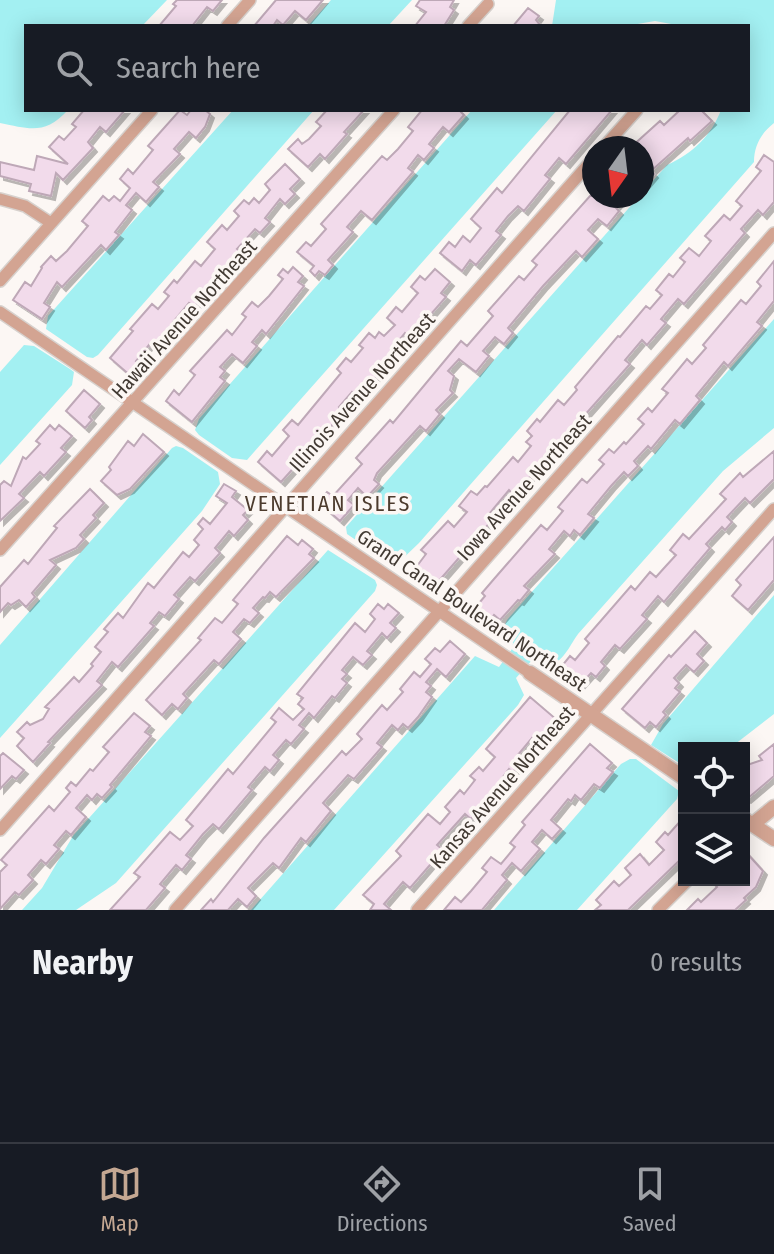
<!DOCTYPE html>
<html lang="en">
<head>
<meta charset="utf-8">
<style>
	:root { --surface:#171b24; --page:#20242c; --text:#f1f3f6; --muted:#9ea1a6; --line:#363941; --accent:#c4a792 }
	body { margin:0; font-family:"Fira Sans Condensed",sans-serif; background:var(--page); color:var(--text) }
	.controls { position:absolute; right:24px; bottom:24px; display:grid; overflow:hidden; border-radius:0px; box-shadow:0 4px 20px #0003 }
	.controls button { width:72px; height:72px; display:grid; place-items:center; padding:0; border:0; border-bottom:2px solid var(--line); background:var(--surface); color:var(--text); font:40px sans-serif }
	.compass { position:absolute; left:582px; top:136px; width:72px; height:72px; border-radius:50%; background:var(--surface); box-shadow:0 4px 20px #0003; rotate:194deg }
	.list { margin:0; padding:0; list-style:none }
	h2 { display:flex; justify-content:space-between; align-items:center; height:104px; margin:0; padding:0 32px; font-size:34px }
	h2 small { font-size:26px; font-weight:400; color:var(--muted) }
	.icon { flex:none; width:44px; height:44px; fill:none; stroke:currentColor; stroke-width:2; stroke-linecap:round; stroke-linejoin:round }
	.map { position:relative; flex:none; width:774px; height:910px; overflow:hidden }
	.search { position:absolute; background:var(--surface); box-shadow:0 4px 20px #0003; left:24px; right:24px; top:24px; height:88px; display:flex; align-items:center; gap:20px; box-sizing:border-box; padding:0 28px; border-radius:0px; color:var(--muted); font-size:30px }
	.sheet { height:232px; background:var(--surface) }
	nav { display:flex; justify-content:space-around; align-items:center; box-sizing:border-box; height:112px; border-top:2px solid var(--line); background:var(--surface); font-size:22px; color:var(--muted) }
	nav a { display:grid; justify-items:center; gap:4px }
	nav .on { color:var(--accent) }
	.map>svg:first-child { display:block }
	.water { fill:#a3f0f2 }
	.building { fill:#f2dbeb; stroke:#bea8b7; stroke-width:2; filter:url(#shadow) }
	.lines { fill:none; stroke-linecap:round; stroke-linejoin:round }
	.minor-casing { stroke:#d7d1cd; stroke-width:14 }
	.tertiary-casing { stroke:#d7d1cd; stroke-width:17 }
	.minor { stroke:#d3a492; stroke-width:11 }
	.tertiary { stroke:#d3a492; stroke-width:14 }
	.labels { text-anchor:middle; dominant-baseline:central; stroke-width:7; stroke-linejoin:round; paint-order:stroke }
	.street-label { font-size:20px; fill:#423a33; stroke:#fcf7f4 }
	.neighbourhood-label { font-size:22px; letter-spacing:2px; fill:#4c3b2d; stroke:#fcf7f4 }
</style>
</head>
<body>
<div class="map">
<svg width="774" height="910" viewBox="0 0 774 910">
	<defs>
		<filter id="shadow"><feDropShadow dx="4" dy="4" stdDeviation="0" flood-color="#0004"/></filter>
	</defs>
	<rect width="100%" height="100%" fill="#fcf7f4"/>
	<!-- water -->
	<path class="water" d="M0 0H167L142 26H26V110H68C45 135 30 129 0 123Z
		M331 0H412L388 26H308Z
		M556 0H774V123C761 133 754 146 754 162L419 543 395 566 392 565 347 534 346 527 667 165C693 153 711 136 721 110H748V26H682L655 21 626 26H552Z
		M233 110H314L98 355 93 358 87 357 46 329 48 316Z
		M472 110H557L247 460 232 458 199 435 195 430 199 419Z
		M774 319V428L723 471 578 634C572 642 563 662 552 664 546 665 539 659 534 658L516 678 524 695 518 705 334 910H251L475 656 499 667 512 649 513 643 502 631 507 620Z
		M24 345 34 346 70 369 74 372 72 385 0 465V372Z
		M176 446 183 448 218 472 220 484 202 511 0 738V645L172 448Z
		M328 550 375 580 377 585 375 591 116 883 76 910H22L42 888 73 836Z
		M774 595V714L730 748H684V766L651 745 663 724Z
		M630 759H636L679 791 677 799 577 910H494L621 764Z"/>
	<!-- building -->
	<path class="building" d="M177 0H222L213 11 207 7 192 26H159L176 6 173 4Z
		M276 0H323L306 20 295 11 283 25 277 20 273 26H254Z
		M420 0H454L450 7 454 10 444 26H415L426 12 416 6Z
		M528 8 539 16 536 20 541 26H513Z
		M84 110H125L106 132 100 127 88 142 93 148 63 180 56 173 51 196 29 191 31 184 0 176V162L34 170 37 156 68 164 49 147 59 136 64 140 76 127 72 124Z
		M180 110 187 115 191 110H205L210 114 205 127 196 138 189 132 174 149 180 154 153 182 159 187 146 202 136 193 126 205 132 210 115 232 119 235 106 250 101 245 62 287 57 282 44 303 50 307 42 319 13 300 25 282 31 286 42 268 41 267 51 256 56 261 67 251 88 226 82 221 103 196 109 201 114 196 120 201 130 188 120 179 128 169 133 174 153 150 148 146Z
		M327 110H364L344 132 347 134 325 159 320 154 308 167 288 149 298 139 302 144 309 139 321 126 316 122Z
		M422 110H459L464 115 449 132 443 127 429 144 434 148 424 160 418 155 408 168 413 172 372 220 361 211 347 227 353 232 328 260 333 265 325 275 319 271 315 276 310 271 314 266 297 252 306 242 311 246 326 229 321 224 382 156 387 160 398 149 413 131 408 127Z
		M570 110H612L566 164 559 158 545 175 550 179 524 211 518 206 508 216 496 231 501 235 476 265 470 260 462 271 440 253 449 242 455 247 463 236 470 242 481 228 471 219 497 188 502 193Z
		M680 110H701L712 121 690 141 688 138 651 171 654 174 642 188V148H630L660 121 664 125Z
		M764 155 774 162V202L763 215 758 210 741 229 745 233 684 304 678 299 661 319 666 323 647 345 642 340 625 360 630 364 514 495 509 490 489 514 494 518 437 583 417 566 426 554 421 550 448 521 454 527 467 512 459 506 471 491 477 495 485 486 487 487 513 457 518 462 531 446 526 442 532 436 527 431 537 419 540 422 558 400 564 405 577 390 575 387 618 336 620 337 646 306 650 309 662 295 656 290 669 274 673 277 685 262 680 258 689 248 699 256 711 241 705 236 724 215 730 220 742 206 736 201 761 171 756 167Z
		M285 164 300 179 290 189 295 194 285 204 280 199 265 218 270 222 260 233 255 229 237 249 242 253 194 307 189 303 173 322 178 326 157 351 149 345 136 361 141 365 132 377 110 358 133 331 130 329 152 304 158 309 169 296 164 292 174 280 177 283 195 261 201 266 215 249 207 242 222 225 227 230 239 216 234 211 244 200 249 204 254 198 259 203 270 190 265 184Z
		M590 196H624L615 207 619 211 607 226 598 219 588 230 598 239 582 257 576 251 543 286 508 328 513 333 504 344 495 337 483 351 489 356 476 372 459 359 448 371 454 376 450 390 453 393 436 410 440 414 426 431 420 426 377 473 374 480 379 484 367 497 358 488 348 500 354 505 340 521 318 502 327 492 333 496 362 464 356 458 390 420 393 423 461 341 467 346 493 316 488 311 519 276 524 280 537 265 532 261Z
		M774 261V301L757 322 762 326 728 366 724 362 696 396 700 400 680 424 675 420 651 449 648 446 634 461 638 466 628 476 624 472 611 486 588 514 594 518 580 535 574 530 570 536 564 531 549 549 555 554 524 586 529 590 520 601 518 600 500 620 494 615 489 621 475 608 485 596 482 593 494 579 541 525 547 530 563 511 558 507 582 479 587 483 604 464 599 460 609 449 614 453 624 442 626 444 644 424 638 419 648 408 652 412 668 393 662 389 678 370 687 359 692 364 706 348 703 345 741 300 746 304 761 286 757 282Z
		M293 267 303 276 298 282 304 286 266 334 262 330 252 342 257 346 243 363 232 354 220 367 225 371 220 377 225 381 192 422 166 401 174 390 179 395 195 375 190 371 227 330 232 335 246 317 242 314 252 302 258 307 269 296 283 279 278 275 283 269 288 273Z
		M435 269 450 282 441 293 446 297 410 338 405 333 395 345 400 350 358 397 352 392 339 407 344 412 281 482 258 462 267 451 272 456 289 436 283 430 292 420 298 425 341 373 337 369 346 358 351 362 363 348 359 345 369 333 375 338 379 332 384 336 395 325 387 318 396 307 402 312 418 293 411 287 420 276 425 280Z
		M84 390 100 404 89 417 92 420 85 428 66 411Z
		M50 425 55 430 59 425 72 436 61 448 66 452 44 476 40 472 19 494 24 498 0 521V485L4 481 11 486 23 457 26 459 40 444 36 441Z
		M143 434 164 452 130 489 117 495 101 481 111 470 109 467 128 441 134 446Z
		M774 451V479L750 503 745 498 727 517 732 522 725 530 722 527 706 544 710 548 664 602 658 596 642 615 647 619 620 649 615 645 601 662 605 666 596 677 591 673 581 684 561 667 570 656 575 660 589 643 585 639 631 586 635 590 650 572 656 577 665 567 676 555 670 550 683 534 689 539 726 499 720 494 740 473 743 477Z
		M224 484 236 491 232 497 248 510 243 515 248 520 234 536 229 531 215 548 220 553 210 564 195 581 190 577 174 595 179 599 165 616 159 612 150 623 154 626 118 667 112 662 97 681 102 685 48 742 50 743 33 762 17 746 24 738 17 732 27 722 30 725 43 719 49 709 45 707 56 696 74 677 79 682 93 666 91 664 101 652 95 647 108 632 104 629 118 613 123 618 148 583 154 588 183 552 189 557 199 545 194 540 203 529 198 524 203 518 210 524 227 503 216 496Z
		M90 489 104 503 93 515 96 518 80 535 84 539 76 548 50 560 56 565 32 593 35 597 26 607 19 600 11 605 8 603 0 612V587L24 560 28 564 57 528 54 526Z
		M287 536 298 545 302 540 313 549 309 554 314 558 276 597 270 592 265 598 263 597 253 608 259 613 250 623 244 619 233 632 241 639 219 664 214 660 183 694 187 698 178 709 172 704 162 715 146 700 201 640 198 638 215 618 222 623 238 604 233 600Z
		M774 537V580L748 610 732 596 741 585 736 580Z
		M378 604 384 609 388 604 399 613 390 623 396 628 387 638 382 633 367 651 372 655 363 665 353 657 342 670 347 674 342 679 347 683 335 698 332 696 314 718 309 713 299 725 304 729 291 744 286 740 273 755 279 760 270 771 265 767 248 787 252 790 219 829 213 824 203 834 186 855 191 859 182 870 176 865 160 884 165 888 146 910H110L140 877 134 873 170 832 180 840 193 826 186 820 228 769 233 774 276 722 271 718 279 708 293 720 304 709 298 704 303 698 297 694 355 623 365 632 375 619 370 614Z
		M695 631 707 643 697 654 704 661 694 672 686 665 674 678 679 683 675 688 680 692 663 712 666 715 656 727 650 722 645 728 622 709 669 655 671 657Z
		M450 641 465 654 446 677 437 669 426 682 431 686 426 692 432 697 418 717 408 728 403 724 398 730 392 725 377 743 382 747 354 779 348 775 323 803 331 811 306 842 301 838 279 868 273 863 248 888 256 896 247 907 238 899 228 910H201L211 899 213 902 264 838 342 751 346 755 362 739 357 734 382 705 387 710 403 692 400 689 414 672 420 677 431 664 425 659 435 648 440 652Z
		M530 697 557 720 538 743 532 738 517 756 522 761 513 772 509 769 471 819 465 814 437 845 443 850 410 888 403 882 384 904 391 910H370L374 904 363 895 401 856 396 851 428 814 440 824 450 812 445 807 460 790 464 794 475 780 470 776 479 767 483 771 495 757 486 749Z
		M134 713 150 726 145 732 151 736 110 785 112 787 102 798 97 794 92 800 87 795 76 808 86 817 71 835 66 831 54 845 59 849 46 864 41 860 28 875 33 880 19 895 15 892 0 909V872L7 865 1 860 49 806 54 811 70 792 66 788 71 782 76 786 90 769 93 771 109 752 103 747Z
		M590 744 612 763 607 768 613 772 600 788 594 784 581 800 575 795 571 801 568 799 551 820 561 829 552 839 542 830 532 842 540 849 521 871 512 863 502 875 507 880 482 910H444L455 897 461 902 471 891 487 872 482 868 491 857 501 864 515 847 510 843 525 825 522 822Z
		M774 744V776L747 799 744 796V766L762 760 759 756Z
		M3 753 24 770 16 779 12 776 0 789V756Z
		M684 817V856L628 910H595L601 905 596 900 614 881 619 886 631 875 625 868 640 854 649 865 664 850 656 842 665 832 668 835Z
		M744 850 763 871 756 887 744 898 746 900 735 910H687L698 899 701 902 717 887 714 884 717 880H744Z"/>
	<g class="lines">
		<defs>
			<path id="minor" d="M227 26 250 0
				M468 26 488 4
				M603 148 637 110
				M0 199 25 206 51 223
				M0 281 152 110
				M0 312 530 673
				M0 550 394 110
				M0 830 594 158
				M175 910 774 233
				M417 910 774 509
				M658 910 688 880"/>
			<path id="tertiary" d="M530 673 684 778
				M744 819 774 839
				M752 825 774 807"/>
		</defs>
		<!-- minor casing -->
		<use href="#minor" class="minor-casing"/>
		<!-- tertiary casing -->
		<use href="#tertiary" class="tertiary-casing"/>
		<!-- minor -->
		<use href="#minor" class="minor"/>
		<!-- tertiary -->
		<use href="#tertiary" class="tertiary"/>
	</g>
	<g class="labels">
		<!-- street labels -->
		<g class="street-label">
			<text transform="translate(184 319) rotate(-48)">Hawaii Avenue Northeast</text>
			<text transform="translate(362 392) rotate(-48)">Illinois Avenue Northeast</text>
			<text transform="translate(524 487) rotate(-48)">Iowa Avenue Northeast</text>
			<text transform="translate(472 610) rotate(34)">Grand Canal Boulevard Northeast</text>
			<text transform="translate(502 787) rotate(-49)">Kansas Avenue Northeast</text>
		</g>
		<!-- neighbourhood labels -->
		<g class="neighbourhood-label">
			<text x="328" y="503">VENETIAN ISLES</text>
		</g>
	</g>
</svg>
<div class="controls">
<button><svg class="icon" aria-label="locate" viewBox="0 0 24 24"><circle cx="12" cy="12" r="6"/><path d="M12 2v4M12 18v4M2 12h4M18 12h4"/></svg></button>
<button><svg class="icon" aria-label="layers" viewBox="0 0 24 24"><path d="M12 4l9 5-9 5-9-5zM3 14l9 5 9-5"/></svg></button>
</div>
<svg class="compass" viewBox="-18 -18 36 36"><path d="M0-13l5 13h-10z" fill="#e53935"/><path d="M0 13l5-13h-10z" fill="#9ea1a6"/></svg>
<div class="search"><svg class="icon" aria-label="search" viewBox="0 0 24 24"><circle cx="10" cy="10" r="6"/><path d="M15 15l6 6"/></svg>Search here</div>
</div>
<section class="sheet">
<h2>Nearby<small>0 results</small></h2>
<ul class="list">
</ul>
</section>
<nav>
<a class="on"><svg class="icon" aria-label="map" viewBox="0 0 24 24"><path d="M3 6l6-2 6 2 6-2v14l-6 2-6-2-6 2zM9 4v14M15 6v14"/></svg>Map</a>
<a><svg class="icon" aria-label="directions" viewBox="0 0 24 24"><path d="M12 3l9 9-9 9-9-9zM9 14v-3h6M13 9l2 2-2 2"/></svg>Directions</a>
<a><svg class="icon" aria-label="saved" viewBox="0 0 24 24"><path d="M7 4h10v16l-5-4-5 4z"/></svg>Saved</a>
</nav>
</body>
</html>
